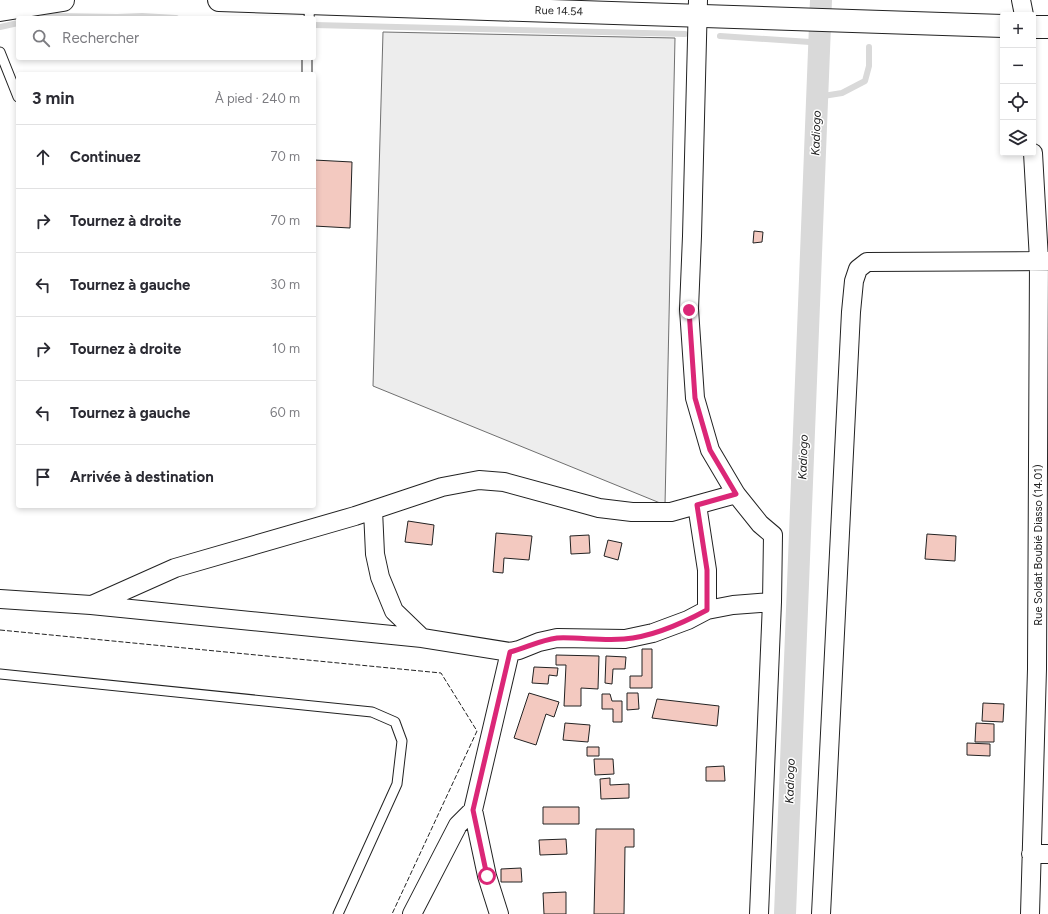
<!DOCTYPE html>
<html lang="fr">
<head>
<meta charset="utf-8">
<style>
	:root { --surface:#fff; --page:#f2f2f3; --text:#2b2b33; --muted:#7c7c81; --line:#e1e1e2 }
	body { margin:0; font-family:Figtree,sans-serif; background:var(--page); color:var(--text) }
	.controls { position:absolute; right:12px; top:12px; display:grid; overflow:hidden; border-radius:4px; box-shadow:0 2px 6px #0003 }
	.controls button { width:36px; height:36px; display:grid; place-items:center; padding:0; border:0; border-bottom:1px solid var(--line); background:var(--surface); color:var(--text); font:20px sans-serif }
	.stop { position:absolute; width:12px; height:12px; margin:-9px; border:3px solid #db2777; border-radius:50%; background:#fff }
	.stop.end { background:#db2777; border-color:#fff; box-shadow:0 1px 4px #0008 }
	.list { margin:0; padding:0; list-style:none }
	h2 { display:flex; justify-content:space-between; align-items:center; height:52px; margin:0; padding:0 16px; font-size:17px }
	h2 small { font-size:13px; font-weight:400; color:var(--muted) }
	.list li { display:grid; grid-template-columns:26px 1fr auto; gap:12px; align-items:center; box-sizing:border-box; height:64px; padding:0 16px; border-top:1px solid var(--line) }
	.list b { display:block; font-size:15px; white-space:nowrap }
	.list em { font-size:13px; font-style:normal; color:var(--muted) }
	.icon { flex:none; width:22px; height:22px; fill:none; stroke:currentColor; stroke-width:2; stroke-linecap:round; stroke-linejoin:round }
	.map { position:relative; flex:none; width:1048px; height:914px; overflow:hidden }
	.search { position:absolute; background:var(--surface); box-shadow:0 2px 6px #0003; left:16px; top:16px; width:300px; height:44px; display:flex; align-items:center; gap:10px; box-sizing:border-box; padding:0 14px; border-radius:4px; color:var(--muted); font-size:15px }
	.panel { position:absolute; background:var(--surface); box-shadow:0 2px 6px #0003; left:16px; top:72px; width:300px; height:436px; border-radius:4px }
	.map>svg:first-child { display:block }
	.parking { fill:#ededed; stroke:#6f6f6f }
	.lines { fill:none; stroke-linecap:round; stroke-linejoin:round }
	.stream { stroke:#d9d9d9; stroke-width:6 }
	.canal { stroke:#d9d9d9; stroke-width:22 }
	.building { fill:#f3c9c0; stroke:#222 }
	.lane-casing { stroke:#222; stroke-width:11 }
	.street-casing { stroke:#222; stroke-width:20 }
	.secondary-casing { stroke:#222; stroke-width:24 }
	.lane { stroke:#fff; stroke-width:9 }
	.street { stroke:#fff; stroke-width:18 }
	.secondary { stroke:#fff; stroke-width:22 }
	.fence { stroke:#222; stroke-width:1; stroke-dasharray:5 2; stroke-linecap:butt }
	.route { stroke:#db2777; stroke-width:5 }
	.labels { text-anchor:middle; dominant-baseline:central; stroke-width:3; stroke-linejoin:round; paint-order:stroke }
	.street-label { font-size:11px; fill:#222; stroke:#fff }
	.water-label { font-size:12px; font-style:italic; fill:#222; stroke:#fff }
</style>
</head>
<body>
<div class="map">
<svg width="1048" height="914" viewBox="0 0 1048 914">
	<rect width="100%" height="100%" fill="#fff"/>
	<!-- parking -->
	<path class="parking" d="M383 32 675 38 665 505 373 386Z"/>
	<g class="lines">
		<!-- stream -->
		<path class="stream" d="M43 18 56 16 117 17 142 16 176 18
			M314 25 685 34
			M0 27 18 23
			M720 36 810 42 819 49
			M817 97 842 93 865 81 869 66V47"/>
		<!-- canal -->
		<path class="canal" d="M785 914 821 0"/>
	</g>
	<!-- building -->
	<path class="building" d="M314 160 352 162 350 228 314 226Z
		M754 231 763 232 762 242 753 243Z
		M408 521 434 525 432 545 405 542Z
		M496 533 532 536 529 560 504 558 503 573 493 572Z
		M927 534 956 536 955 561 925 559Z
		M589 535 590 553 571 554 570 536Z
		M608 540 622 543 618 560 604 556Z
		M642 649H652V688H630V676H642Z
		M556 655 599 656 598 689 581 688V706H564L566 665H556Z
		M606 656 626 657 625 669H613L612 684 605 683Z
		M534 667 558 668 557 676 549 675 548 684 532 683Z
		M529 693 559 702 554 717 546 714 536 745 514 738Z
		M627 693H638L639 709 627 710Z
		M602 694H610L612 701H622V722H613V709H602Z
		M657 699 719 706 717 726 652 718Z
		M983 703 1004 704 1003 722 982 721Z
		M565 723 590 725 588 742 563 740Z
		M976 723 994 724V742H975Z
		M967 743 990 744V756L967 755Z
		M587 747H599V756H587Z
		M594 759H613L614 774 595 775Z
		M724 766 725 781H706V767Z
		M610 778V785L629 784V798L601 799 600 779Z
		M543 807H579V824H543Z
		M596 829H634V847H625L624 914H594Z
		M566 839 567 854 540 855 539 840Z
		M521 868 522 882H501V869Z
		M566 892V914H544L543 893Z"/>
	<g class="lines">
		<defs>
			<path id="lane" d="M309 18 310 3
				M0 52 18 97
				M307 74V58
				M0 674 372 712 395 722 402 741 397 784 338 914"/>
			<path id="street" d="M698 0 692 236 689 309 695 398 710 450 736 494 760 524 773 535 772 602 759 914
				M1021 0 1024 15
				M697 505 707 570V610
				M373 510 375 554 380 577 394 611 422 638
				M0 599 91 605 422 638 510 652 519 650 539 642 557 638 625 639 653 633 688 620 707 610 733 605 772 602
				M92 605 175 568 355 516 442 487 479 480 504 482 599 508 632 512H671L736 494
				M1031 854H1048
				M412 914 458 825 473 810
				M499 914 487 876 473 810 510 652
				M821 914 851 312 854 281 858 269 867 262 1048 261
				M1030 914 1037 669 1039 260 1033 153"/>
			<path id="secondary" d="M219 0 1003 26
				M0 10 63 0
				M1033 27H1048"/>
		</defs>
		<!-- lane casing -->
		<use href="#lane" class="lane-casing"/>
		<!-- street casing -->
		<use href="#street" class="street-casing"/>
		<!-- secondary casing -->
		<use href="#secondary" class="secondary-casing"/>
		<!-- lane -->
		<use href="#lane" class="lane"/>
		<!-- street -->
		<use href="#street" class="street"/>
		<!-- secondary -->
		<use href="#secondary" class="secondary"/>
		<!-- fence -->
		<path class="fence" d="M0 630 441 673 477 731 392 914"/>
	</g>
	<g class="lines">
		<!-- route -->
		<path class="route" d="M487 876 473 810 510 652C526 648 540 640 557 638 578 637 602 641 624 639 651 637 683 623 707 610V570L697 505 736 494 710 450 695 398 689 310"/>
	</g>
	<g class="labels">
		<!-- street labels -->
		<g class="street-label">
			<text transform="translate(559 11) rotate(2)">Rue 14.54</text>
			<text transform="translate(1038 545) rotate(-90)">Rue Soldat Boubié Diasso (14.01)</text>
		</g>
		<!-- water labels -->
		<g class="water-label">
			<text transform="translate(816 133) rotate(-88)">Kadiogo</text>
			<text transform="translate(803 457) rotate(-88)">Kadiogo</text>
			<text transform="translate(790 781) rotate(-88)">Kadiogo</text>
		</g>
	</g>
</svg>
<div class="controls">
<button>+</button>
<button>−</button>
<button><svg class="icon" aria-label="locate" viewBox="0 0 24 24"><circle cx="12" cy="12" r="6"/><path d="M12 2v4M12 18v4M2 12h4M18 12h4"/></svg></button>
<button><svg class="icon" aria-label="layers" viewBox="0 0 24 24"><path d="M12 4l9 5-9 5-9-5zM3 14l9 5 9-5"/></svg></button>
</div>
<div class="stop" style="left:487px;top:876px"></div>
<div class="stop end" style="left:689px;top:310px"></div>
<div class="search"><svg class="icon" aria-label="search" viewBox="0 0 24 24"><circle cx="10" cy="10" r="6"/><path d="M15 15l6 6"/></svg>Rechercher</div>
<section class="panel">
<h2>3 min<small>À pied · 240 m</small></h2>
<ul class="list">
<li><svg class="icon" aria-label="ahead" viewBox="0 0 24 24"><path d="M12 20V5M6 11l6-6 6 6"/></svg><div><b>Continuez</b></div><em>70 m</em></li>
<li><svg class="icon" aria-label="right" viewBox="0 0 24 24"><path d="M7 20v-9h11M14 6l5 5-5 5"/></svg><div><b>Tournez à droite</b></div><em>70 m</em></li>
<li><svg class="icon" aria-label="left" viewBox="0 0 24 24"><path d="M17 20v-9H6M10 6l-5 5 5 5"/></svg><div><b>Tournez à gauche</b></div><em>30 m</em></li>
<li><svg class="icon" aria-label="right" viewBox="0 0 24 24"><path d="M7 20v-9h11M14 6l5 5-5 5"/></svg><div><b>Tournez à droite</b></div><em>10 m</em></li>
<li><svg class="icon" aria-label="left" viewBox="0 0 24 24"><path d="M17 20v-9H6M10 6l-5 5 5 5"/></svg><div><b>Tournez à gauche</b></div><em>60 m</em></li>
<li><svg class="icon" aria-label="arrive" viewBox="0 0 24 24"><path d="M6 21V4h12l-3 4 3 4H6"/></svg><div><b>Arrivée à destination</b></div></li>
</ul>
</section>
</div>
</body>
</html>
